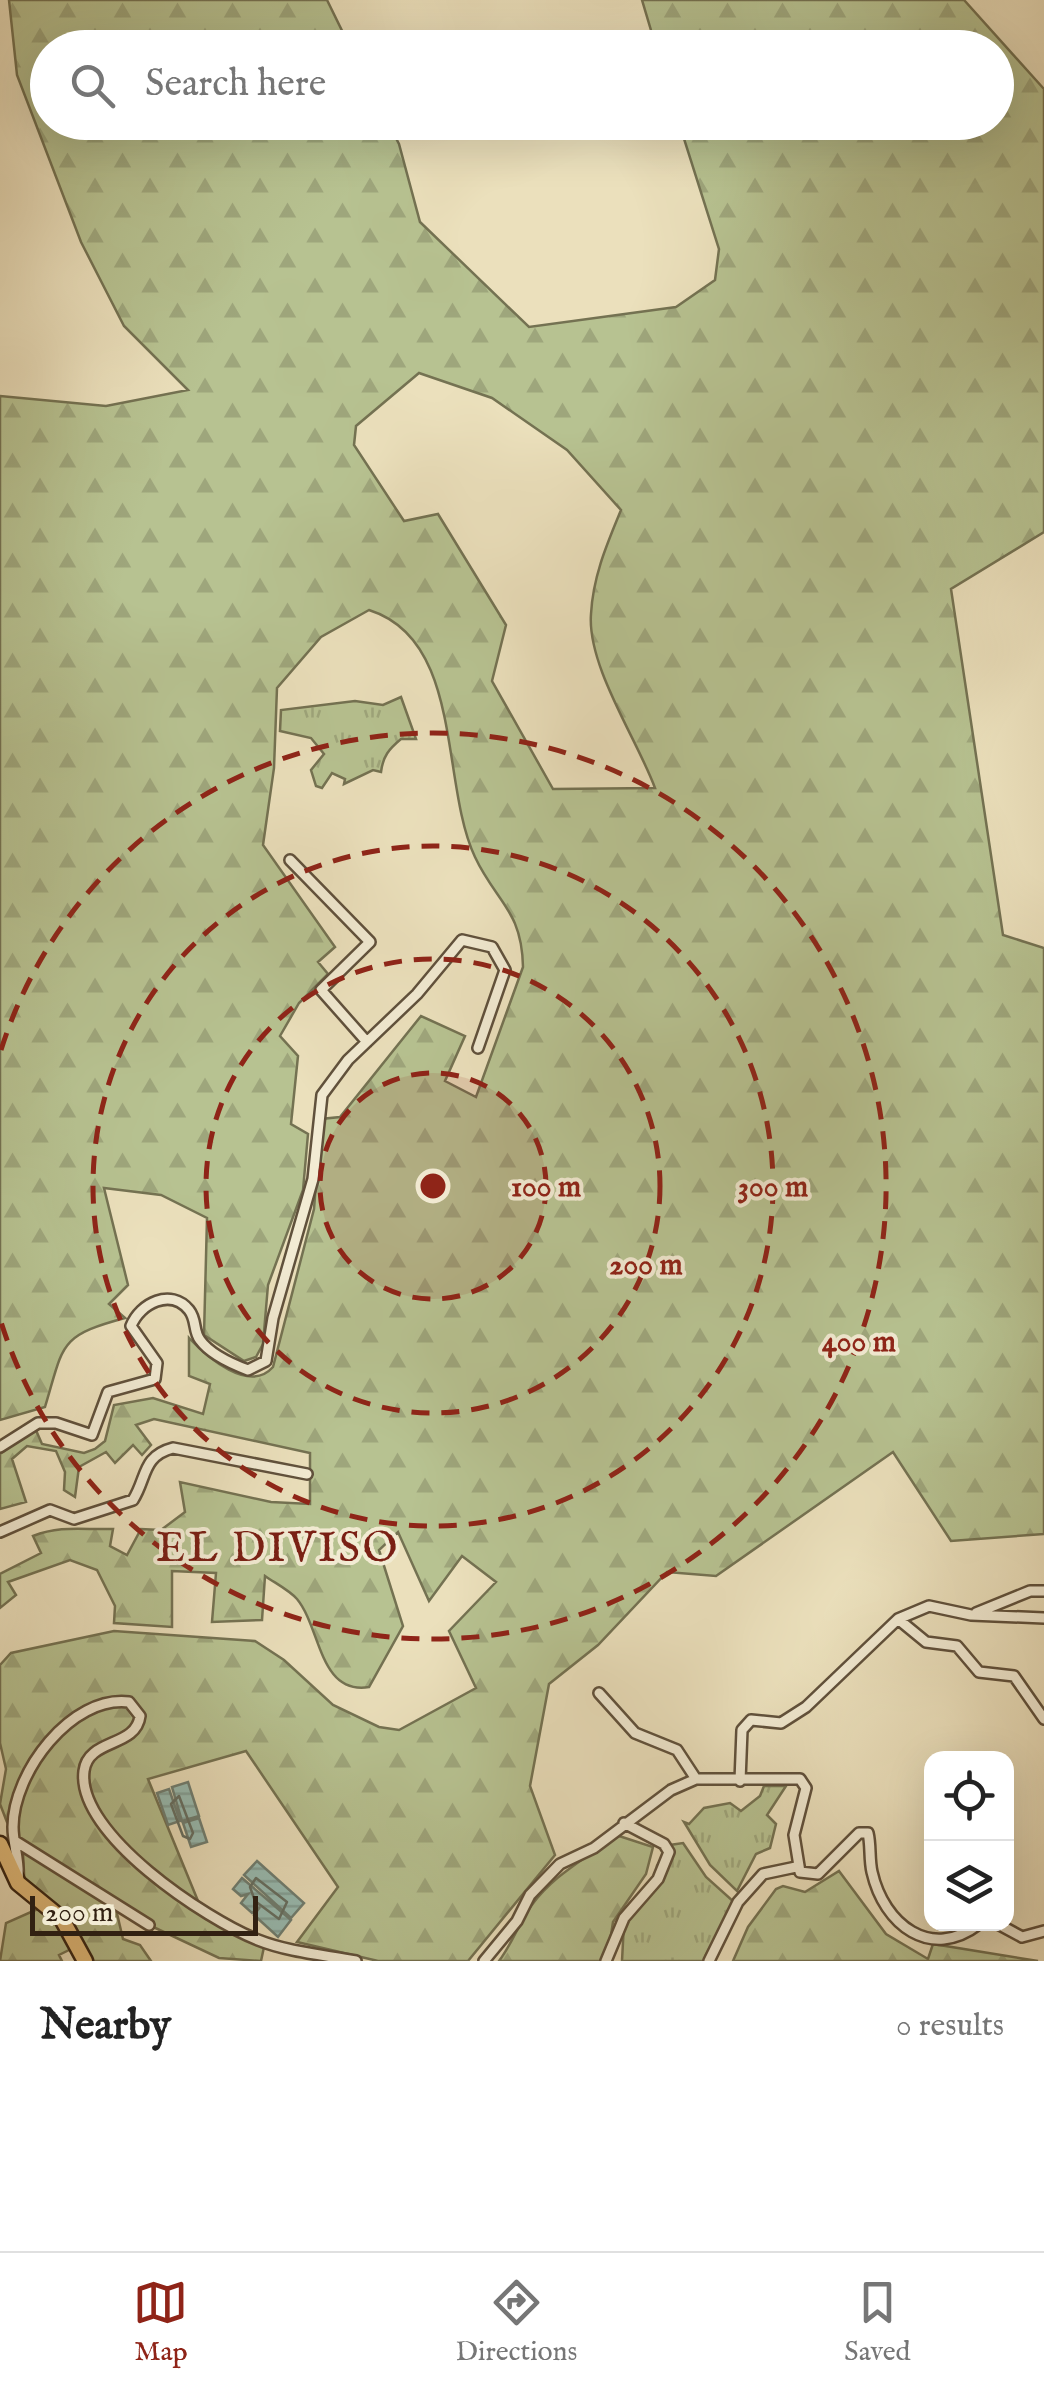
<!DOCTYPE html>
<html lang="en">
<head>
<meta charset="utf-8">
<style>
	:root { --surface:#fff; --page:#f6f6f6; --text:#222; --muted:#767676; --line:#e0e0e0; --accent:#8f2418 }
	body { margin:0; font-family:"IM FELL English",serif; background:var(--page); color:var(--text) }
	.controls { position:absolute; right:30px; bottom:30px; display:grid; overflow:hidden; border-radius:20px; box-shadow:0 10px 40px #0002 }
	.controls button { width:90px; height:90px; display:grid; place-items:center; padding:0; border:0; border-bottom:2px solid var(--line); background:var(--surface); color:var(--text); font:50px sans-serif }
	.scale { position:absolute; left:30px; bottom:25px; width:228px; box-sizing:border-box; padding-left:10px; border:5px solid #322112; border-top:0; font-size:28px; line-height:35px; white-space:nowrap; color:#322112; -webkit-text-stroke:8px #f2ebd3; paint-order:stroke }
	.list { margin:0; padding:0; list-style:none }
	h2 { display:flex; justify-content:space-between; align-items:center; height:130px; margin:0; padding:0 40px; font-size:42px }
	h2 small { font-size:32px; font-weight:400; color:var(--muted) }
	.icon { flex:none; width:55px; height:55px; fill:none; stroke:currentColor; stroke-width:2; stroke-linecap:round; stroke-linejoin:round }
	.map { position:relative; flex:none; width:1044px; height:1961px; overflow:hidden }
	.search { position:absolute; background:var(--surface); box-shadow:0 10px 40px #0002; left:30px; right:30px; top:30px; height:110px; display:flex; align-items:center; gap:25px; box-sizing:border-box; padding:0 35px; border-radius:55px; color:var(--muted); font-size:38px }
	.sheet { height:290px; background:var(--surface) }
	nav { display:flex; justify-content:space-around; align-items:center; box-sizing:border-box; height:140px; border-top:2px solid var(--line); background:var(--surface); font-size:28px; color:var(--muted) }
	nav a { display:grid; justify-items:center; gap:5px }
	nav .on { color:var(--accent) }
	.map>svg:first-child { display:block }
	.grass { fill:url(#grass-tufts); stroke:#747252; stroke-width:2.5 }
	.forest { fill:url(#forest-firs); stroke:#747252; stroke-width:2.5; fill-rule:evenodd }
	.water { fill:url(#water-rules); stroke:#6f7f73; stroke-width:2.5 }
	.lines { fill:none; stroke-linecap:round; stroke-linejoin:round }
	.shore { stroke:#656f63; stroke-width:2.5 }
	.minor-casing { stroke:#60513c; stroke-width:14 }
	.trunk-casing { stroke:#322112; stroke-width:19 }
	.minor { stroke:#f2ebd3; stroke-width:9 }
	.trunk { stroke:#e6c07e; stroke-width:14 }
	.ring { fill:none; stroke:#8f2418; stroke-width:5; stroke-dasharray:18 12 }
	.labels { text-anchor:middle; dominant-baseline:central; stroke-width:8; stroke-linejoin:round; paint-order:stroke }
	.neighbourhood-label { font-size:42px; letter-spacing:2.5px; fill:#7a1f14; stroke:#f2ebd3 }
	.centre { fill:#8f2418; stroke:#f2ebd3; stroke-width:5 }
	.ring-label { font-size:30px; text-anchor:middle; font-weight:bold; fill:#8f2418; stroke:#f2ebd3; stroke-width:8; stroke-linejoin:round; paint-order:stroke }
</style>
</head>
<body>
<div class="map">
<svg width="1044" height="1961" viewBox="0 0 1044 1961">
	<defs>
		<pattern id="grass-tufts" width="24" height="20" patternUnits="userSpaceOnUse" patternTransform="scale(2.5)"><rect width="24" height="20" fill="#b7c291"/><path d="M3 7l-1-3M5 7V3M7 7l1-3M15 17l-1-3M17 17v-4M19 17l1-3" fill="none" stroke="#9ea67c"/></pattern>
		<pattern id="forest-firs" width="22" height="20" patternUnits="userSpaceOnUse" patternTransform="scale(2.5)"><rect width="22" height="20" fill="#b7c291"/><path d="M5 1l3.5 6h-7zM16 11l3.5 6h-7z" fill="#9ea67c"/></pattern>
		<pattern id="water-rules" width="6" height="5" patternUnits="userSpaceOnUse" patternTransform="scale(2.5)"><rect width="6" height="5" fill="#98bdb4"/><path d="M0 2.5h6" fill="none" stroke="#83a29a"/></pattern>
	</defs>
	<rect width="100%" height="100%" fill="#ebe0bc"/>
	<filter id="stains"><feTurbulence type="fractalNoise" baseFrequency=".002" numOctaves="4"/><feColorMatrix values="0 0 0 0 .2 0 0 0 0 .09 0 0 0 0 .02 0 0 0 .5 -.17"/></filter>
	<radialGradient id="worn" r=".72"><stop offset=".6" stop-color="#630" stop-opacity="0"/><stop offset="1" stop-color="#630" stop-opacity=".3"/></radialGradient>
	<!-- grass -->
	<path class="grass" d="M401 697 416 739H401C389 749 383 756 381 772L373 770 344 784 345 779 332 773 322 788 316 786 311 770 324 754 311 738 280 731 281 710 355 701 383 705Z
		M764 1786H786L767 1815 776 1824 770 1848 756 1854 737 1891 710 1865 684 1822 689 1824 704 1808 730 1803 741 1811 760 1796Z
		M683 1843 706 1877 734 1902 706 1955 710 1961H622L624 1923 659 1874 657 1866 670 1845Z"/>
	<!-- forest -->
	<path class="forest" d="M9 0H327L350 47 48 48V122L388 123 399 144 420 222 529 327 676 307 715 280 719 249 679 123 996 122V48L656 47 642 0H964L1044 89V532L951 589 1003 935 1044 948V1534L951 1541 893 1452 716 1576 667 1572 598 1645 549 1684 530 1786 555 1855 468 1961H378L297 1942 338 1887 246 1751 148 1779 198 1901 187 1904 206 1919 264 1947 261 1961 219 1958 149 1925 150 1921 22 1841 7 1822 0 1804 6 1769 0 1743V1665L11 1653 114 1631 255 1641 284 1660 333 1705 379 1727 399 1730 476 1688 449 1631 496 1582 462 1556 429 1601 398 1532 379 1550 403 1626 369 1687C319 1695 321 1628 297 1599 289 1590 275 1583 265 1576L262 1620 212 1622 216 1573 172 1571V1627L114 1623 115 1606 97 1570 70 1560 8 1582 16 1595 0 1608V1574L41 1553 33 1536C61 1525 83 1530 113 1529L110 1546 127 1555 141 1529 161 1530 185 1512 180 1482 271 1502 310 1504V1453L154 1419 136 1425 151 1445 142 1455 133 1445 115 1463 106 1452 79 1467 75 1497 64 1490 65 1472 56 1451 27 1446 12 1459 26 1502 0 1509V1454L35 1428 42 1444 84 1453 95 1449 105 1441 114 1405 153 1398 203 1414 210 1384 189 1376V1338C207 1357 249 1394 273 1367L314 1209 321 1119 340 1117 421 1016 465 1036 445 1081 476 1097 523 967C522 910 496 902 475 857 440 783 464 640 369 610L321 637 277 688 274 768 263 845 335 947 318 962 328 974 299 1003 280 1036 298 1056 291 1124 308 1134 303 1190 268 1285 263 1344 256 1357 244 1361 204 1335 207 1218 161 1195 104 1188 128 1285 109 1304 125 1318C58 1336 64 1344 45 1407L0 1420V396L106 406 188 390 124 326 81 242 17 75ZM419 373 492 398 567 450 621 510C607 544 593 576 591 614 587 666 637 739 655 788L553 789 492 681 506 625 438 514 404 521 354 445 356 426Z
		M616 1835 653 1847 646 1874 613 1922 607 1961H499C512 1944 519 1923 531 1906 554 1874 586 1859 616 1835Z
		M23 1850 115 1905 123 1939 140 1945 151 1961H92L71 1921 24 1884Z
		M839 1871 886 1934 928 1959 933 1944 1038 1961H733L748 1927 776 1889 783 1886 805 1892Z
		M40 1908 57 1919 73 1948 59 1955 62 1961H0L6 1923Z"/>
	<!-- water -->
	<path class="water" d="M188 1782 199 1816 182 1821 172 1787Z
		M169 1789 180 1821 168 1825 157 1793Z
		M199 1818 207 1842 191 1847 183 1823Z
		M257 1861 304 1903 291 1918 244 1875Z
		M242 1878 291 1920 278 1937 254 1915 260 1907 252 1913 241 1903 248 1894 241 1896 233 1889Z"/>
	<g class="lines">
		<!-- shore -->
		<path class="shore" d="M179 1796 193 1833 190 1839 183 1836 171 1804Z
			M256 1878 287 1902 279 1919 255 1901 250 1887Z"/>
		<defs>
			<path id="minor" d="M290 860 370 942 321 990 367 1042
				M0 1447 38 1423H56L92 1435 108 1392 155 1379 157 1363 131 1326C140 1303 171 1288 189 1310 197 1320 193 1331 200 1340 210 1354 232 1364 248 1370L266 1361 273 1318 313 1179 322 1095 348 1060 417 994 462 940 492 947 505 970 478 1048
				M0 1532 50 1510 74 1519 133 1500C147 1478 142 1456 173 1448L307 1474
				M976 1613 1030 1591H1044
				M898 1619 926 1642 957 1646 979 1672 1014 1676 1044 1719
				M599 1693 635 1733 677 1750 696 1779
				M740 1781 742 1730 751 1720 781 1723 806 1707 898 1619 929 1606 971 1615 1044 1618
				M15 1841 149 1925
				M18 1881C20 1861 13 1845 13 1827 13 1773 71 1695 129 1702L140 1716C136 1748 88 1738 84 1771 76 1834 207 1920 258 1940 288 1952 324 1955 356 1961
				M998 1924 1022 1937 1044 1931
				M484 1961 517 1921 530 1895 560 1864 594 1848 671 1790 696 1779H800L806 1788 794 1835 800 1872 818 1874 859 1833H868C871 1845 869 1859 872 1872 884 1925 931 1961 979 1924
				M606 1961 624 1918 658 1879 669 1852 664 1844 624 1823
				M709 1961 738 1902 763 1874 796 1867"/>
			<path id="trunk" d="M0 1844 18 1883 62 1919 85 1961"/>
		</defs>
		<!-- minor casing -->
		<use href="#minor" class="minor-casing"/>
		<!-- trunk casing -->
		<use href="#trunk" class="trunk-casing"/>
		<!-- minor -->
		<use href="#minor" class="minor"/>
		<!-- trunk -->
		<use href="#trunk" class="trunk"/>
	</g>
	<!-- distance rings -->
	<circle cx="433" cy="1186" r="113" fill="#8f2418" fill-opacity=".12"/>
	<g class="ring">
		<circle cx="433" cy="1186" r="113"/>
		<circle cx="433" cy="1186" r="227"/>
		<circle cx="433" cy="1186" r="340"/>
		<path d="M1 1050A453 453 0 1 1 1 1322"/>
	</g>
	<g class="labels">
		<!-- neighbourhood labels -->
		<g class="neighbourhood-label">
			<text x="278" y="1549">EL DIVISO</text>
		</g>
	</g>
	<circle cx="433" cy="1186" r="15" class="centre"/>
	<g class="ring-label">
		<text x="546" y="1196">100 m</text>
		<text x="773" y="1196">300 m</text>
		<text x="646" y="1274">200 m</text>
		<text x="859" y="1351">400 m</text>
	</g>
	<rect width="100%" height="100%" filter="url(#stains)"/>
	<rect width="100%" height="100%" fill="url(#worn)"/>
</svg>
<div class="controls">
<button><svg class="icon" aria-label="locate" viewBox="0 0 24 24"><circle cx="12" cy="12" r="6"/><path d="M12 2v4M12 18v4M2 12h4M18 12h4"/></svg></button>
<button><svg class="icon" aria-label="layers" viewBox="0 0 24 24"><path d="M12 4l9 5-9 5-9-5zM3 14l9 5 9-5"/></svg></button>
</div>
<div class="scale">200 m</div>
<div class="search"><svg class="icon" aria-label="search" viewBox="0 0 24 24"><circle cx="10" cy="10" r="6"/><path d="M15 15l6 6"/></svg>Search here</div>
</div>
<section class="sheet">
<h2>Nearby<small>0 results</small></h2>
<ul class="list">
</ul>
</section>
<nav>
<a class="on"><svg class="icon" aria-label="map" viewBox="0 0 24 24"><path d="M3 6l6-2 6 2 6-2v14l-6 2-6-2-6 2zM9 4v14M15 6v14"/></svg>Map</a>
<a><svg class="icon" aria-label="directions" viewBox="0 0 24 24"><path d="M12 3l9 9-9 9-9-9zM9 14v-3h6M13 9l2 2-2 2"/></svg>Directions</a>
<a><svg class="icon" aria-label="saved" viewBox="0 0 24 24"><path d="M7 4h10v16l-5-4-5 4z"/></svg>Saved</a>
</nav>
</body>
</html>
